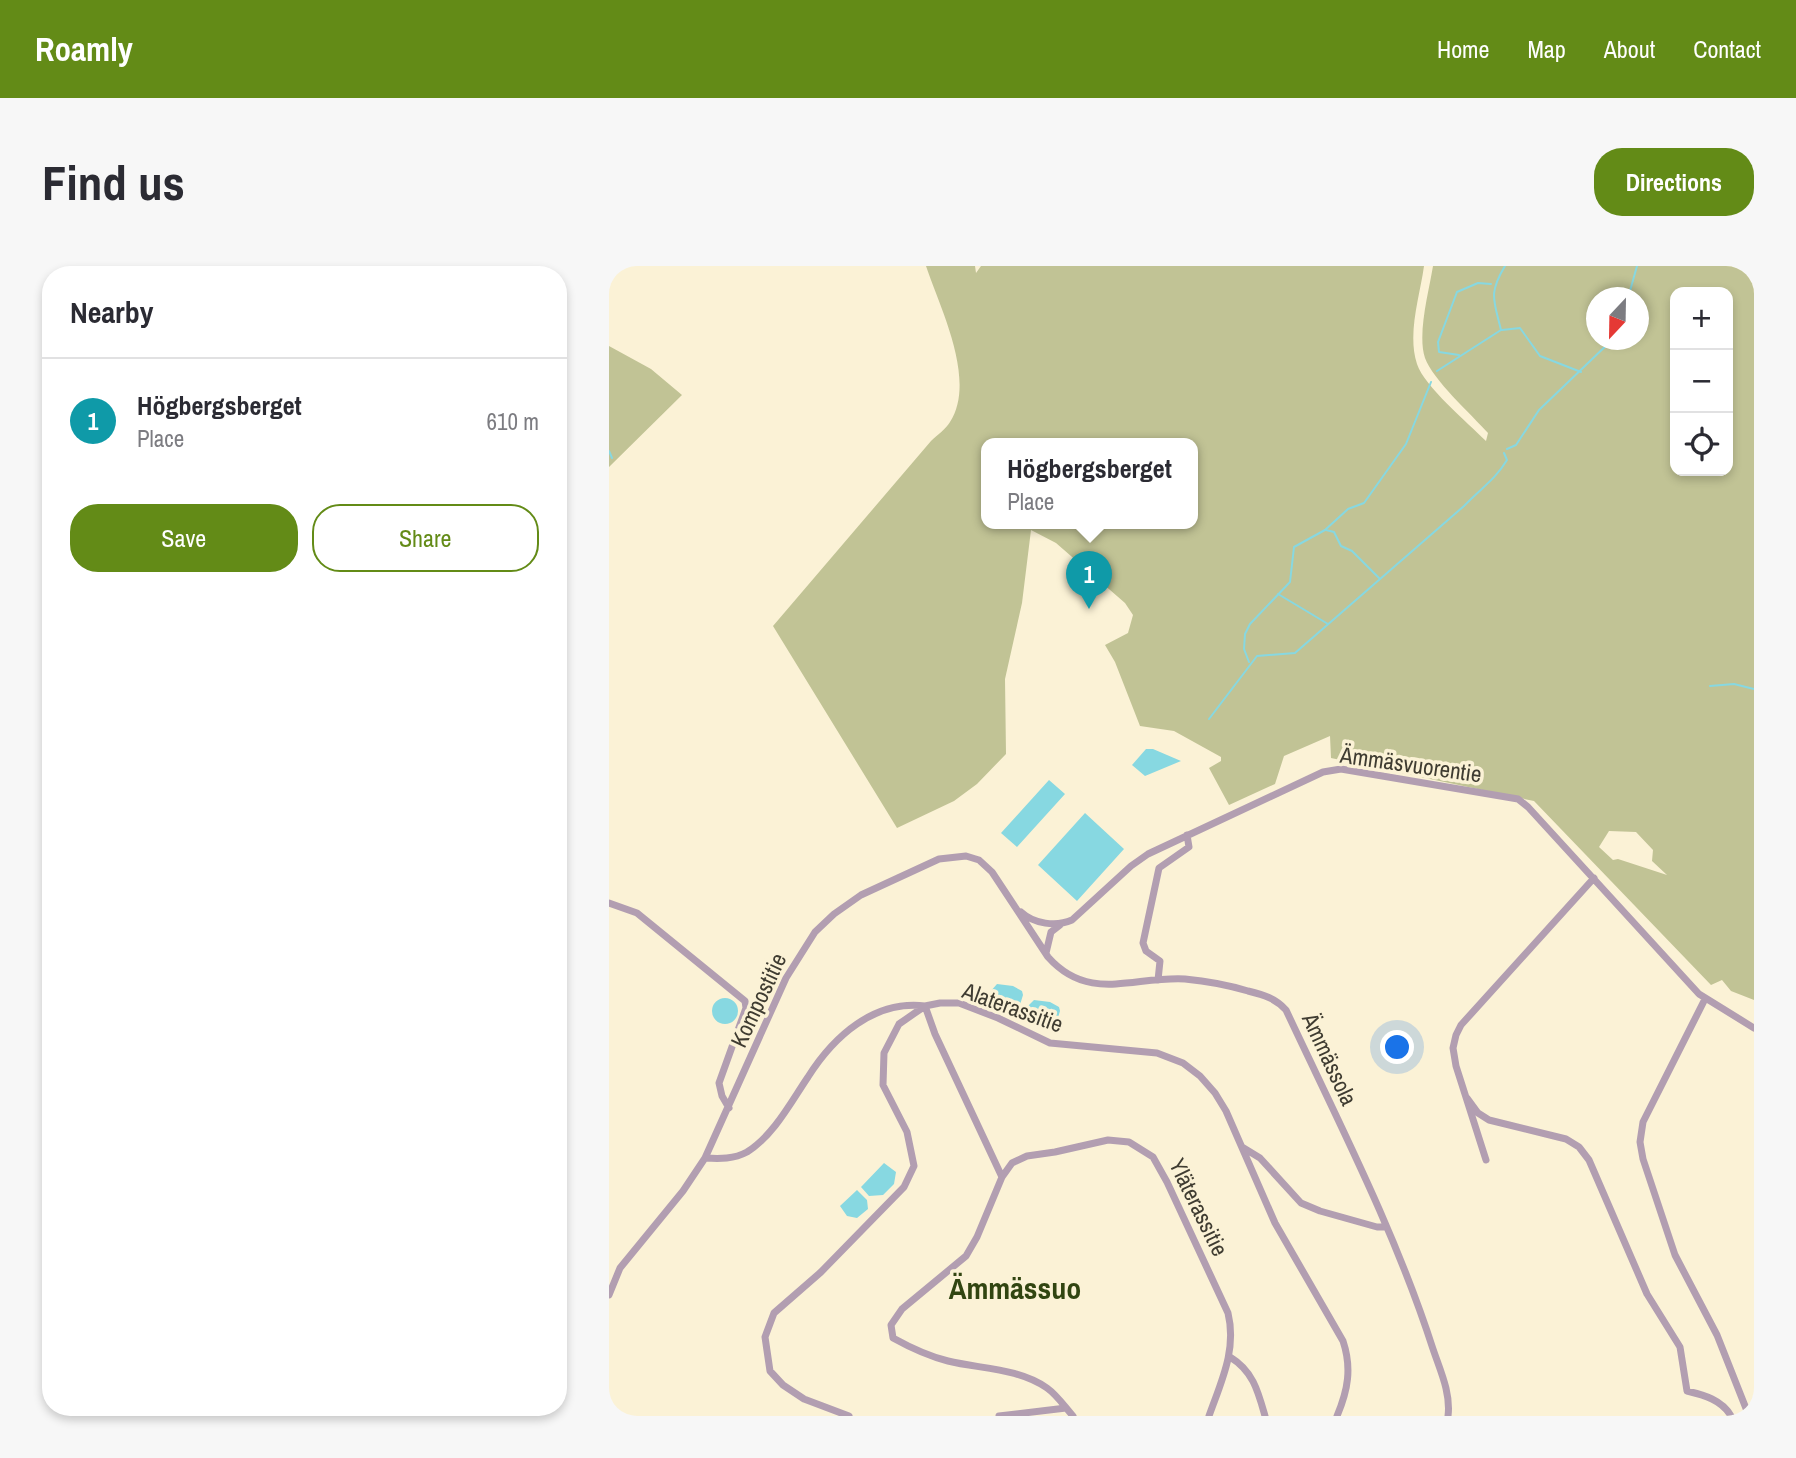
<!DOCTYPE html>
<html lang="en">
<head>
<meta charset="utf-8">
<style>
	:root { --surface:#fff; --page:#f7f7f7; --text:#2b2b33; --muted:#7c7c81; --line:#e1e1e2; --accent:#638b17 }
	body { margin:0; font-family:"Archivo Narrow",sans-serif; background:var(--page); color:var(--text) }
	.controls { position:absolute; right:21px; top:21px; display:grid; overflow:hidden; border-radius:14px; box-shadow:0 4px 10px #0003 }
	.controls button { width:63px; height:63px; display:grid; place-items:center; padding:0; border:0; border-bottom:2px solid var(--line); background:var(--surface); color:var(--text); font:35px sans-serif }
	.compass { position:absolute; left:977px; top:21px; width:63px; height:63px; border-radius:50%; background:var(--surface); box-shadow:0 4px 10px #0003; rotate:202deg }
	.you { position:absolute; left:789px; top:782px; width:24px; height:24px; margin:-18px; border:5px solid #fff; border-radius:50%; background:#1a73e8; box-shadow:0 0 0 10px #1a73e833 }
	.badge { display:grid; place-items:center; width:46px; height:46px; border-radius:50%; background:var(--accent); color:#fff; font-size:23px; font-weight:700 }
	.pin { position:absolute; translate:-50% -58px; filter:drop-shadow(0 2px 4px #0008) }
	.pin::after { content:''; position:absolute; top:37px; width:24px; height:21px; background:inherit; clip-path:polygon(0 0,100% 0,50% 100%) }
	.popup { position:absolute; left:372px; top:172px; width:217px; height:91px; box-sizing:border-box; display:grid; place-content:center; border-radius:14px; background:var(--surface); filter:drop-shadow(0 2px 5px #0005); font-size:23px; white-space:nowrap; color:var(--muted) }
	.popup b { font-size:26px; color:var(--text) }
	.popup::after { content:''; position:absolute; left:50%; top:100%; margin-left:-14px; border:14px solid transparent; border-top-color:var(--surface) }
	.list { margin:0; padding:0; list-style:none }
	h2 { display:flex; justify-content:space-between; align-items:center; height:91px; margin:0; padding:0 28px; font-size:30px }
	h2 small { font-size:23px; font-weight:400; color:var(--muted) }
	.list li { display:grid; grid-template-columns:46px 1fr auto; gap:21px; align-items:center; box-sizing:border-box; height:126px; padding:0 28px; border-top:2px solid var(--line) }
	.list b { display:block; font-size:26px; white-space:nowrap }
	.list p { margin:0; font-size:23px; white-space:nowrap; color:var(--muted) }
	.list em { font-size:23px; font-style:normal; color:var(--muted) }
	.actions { display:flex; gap:14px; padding:21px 28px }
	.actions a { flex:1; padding:16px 0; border:2px solid var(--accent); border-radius:28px; text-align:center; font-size:24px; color:var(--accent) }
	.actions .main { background:var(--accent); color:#fff }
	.icon { flex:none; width:38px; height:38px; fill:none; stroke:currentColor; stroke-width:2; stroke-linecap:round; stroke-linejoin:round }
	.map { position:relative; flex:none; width:1145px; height:1150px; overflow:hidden; border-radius:28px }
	header { display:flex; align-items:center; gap:42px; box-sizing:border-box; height:98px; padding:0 35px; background:var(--accent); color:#fff }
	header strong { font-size:33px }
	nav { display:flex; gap:38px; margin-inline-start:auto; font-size:24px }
	.intro { display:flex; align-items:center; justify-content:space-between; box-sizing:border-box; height:168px; padding:0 42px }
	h1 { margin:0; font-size:49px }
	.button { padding:18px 32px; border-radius:28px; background:var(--accent); color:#fff; font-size:24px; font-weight:700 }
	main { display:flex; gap:42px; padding:0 42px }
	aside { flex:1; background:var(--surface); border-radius:28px; box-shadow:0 4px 10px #0003 }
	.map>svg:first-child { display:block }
	.green { fill:#c1c395; fill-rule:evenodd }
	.water { fill:#87d8e1 }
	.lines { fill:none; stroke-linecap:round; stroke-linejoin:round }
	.stream { stroke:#87d8e1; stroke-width:2 }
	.minor { stroke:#b29eb1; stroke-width:7 }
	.labels { text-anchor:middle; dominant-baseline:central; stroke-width:7; stroke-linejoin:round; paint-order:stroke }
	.street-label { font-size:23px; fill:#3f3c31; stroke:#fbf2d6 }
	.district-label { font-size:30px; font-weight:bold; fill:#314511; stroke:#fbf2d6 }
</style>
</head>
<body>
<header>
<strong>Roamly</strong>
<nav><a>Home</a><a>Map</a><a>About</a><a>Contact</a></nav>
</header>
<div class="intro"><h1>Find us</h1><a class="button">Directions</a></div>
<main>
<aside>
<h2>Nearby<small></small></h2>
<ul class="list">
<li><span class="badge" style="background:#0f9aa8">1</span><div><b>Högbergsberget</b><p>Place</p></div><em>610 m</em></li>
</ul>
<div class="actions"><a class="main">Save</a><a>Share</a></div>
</aside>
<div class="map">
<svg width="1145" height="1150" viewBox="0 0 1145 1150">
	<rect width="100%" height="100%" fill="#fbf2d6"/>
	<!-- green -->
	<path class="green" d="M317 0H366L367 7 372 0H815C811 30 798 67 808 98 815 120 859 157 877 175L879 167C862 148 824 114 816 92 808 68 820 25 824 0H1145V734L1122 725 1113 714 1102 719 925 535 722 492 721 470 675 490 666 518 620 539 600 502 612 495V491L565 465 531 460 506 396 496 379 519 367 524 349 516 337 447 277 422 264 413 337 396 413 397 488 368 518 345 535 288 562 164 360 322 175C328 169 337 163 341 156 368 114 331 42 317 0ZM1066 26H1119V205H1066ZM987 32H1030V74H987ZM377 177H583V257H377ZM1000 565 1027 566 1044 584 1043 595 1058 609 1009 593 1004 594 990 581Z
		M0 80 42 103 73 129 0 201Z"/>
	<!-- water -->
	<path class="water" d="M537 483H544L572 495 536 510 523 499Z
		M440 514 456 528 408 581 392 567Z
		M476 547 515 583 468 635 429 599Z
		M388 718 404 720 413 725 414 729 410 742 405 745C395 742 387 740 380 731L381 726Z
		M103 745a13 13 0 1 1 26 0a13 13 0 1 1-26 0Z
		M425 734 441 736 450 741 451 745 447 758 441 761C431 758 423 756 417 747V742Z
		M275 897 287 906 285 918 274 929 260 930 252 921Z
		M248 924 258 934 259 943 248 952 238 950 231 940Z"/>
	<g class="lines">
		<!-- stream -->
		<path class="stream" d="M1019 32 1028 0
			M893 64 911 62 931 90 972 106
			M850 89 830 86 829 76 848 26 869 17 882 18
			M828 105 892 64C885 34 879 28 896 0
			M898 183 907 179 930 144 1003 74
			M0 185 3 192
			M717 264 725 266 732 280 743 285 770 312
			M669 328 719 358
			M640 396 635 383 636 368 641 358 681 316 685 281 716 264 739 243 755 237 797 178 822 116
			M1101 420 1125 418 1145 423
			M600 453 648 390 686 387 855 240C871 223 886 214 898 194L895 187"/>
		<!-- minor -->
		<path class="minor" d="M0 637 28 647 136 735 137 742 110 817 113 830 120 842
			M412 646C425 658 447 661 463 654L522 600 539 588 714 506 732 503 909 533 919 541 1090 728 1145 762
			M437 687 442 666 451 659
			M549 714 551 695 537 685 534 677 550 602 580 581 578 569
			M1096 733 1034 856 1031 876 1034 893 1066 989 1108 1069 1140 1150
			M858 832 869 847 880 854 957 873 970 881 980 894 1038 1028 1071 1081 1078 1125C1095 1129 1113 1134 1122 1150
			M633 881 651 892 692 937 711 945 768 961H777
			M96 892C111 893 125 893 138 886 165 869 182 836 199 811 225 770 265 734 316 740L326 768 393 911
			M877 894 847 800 844 782 847 769 852 759 985 612
			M0 1029 11 1002 74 925 96 892 177 712 206 666 225 648 252 629 330 593 357 590 370 594 383 606 439 691C480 737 524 710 576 713 597 715 619 719 639 725 655 729 666 732 677 744 729 855 786 965 824 1083 831 1104 842 1127 839 1150
			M621 1091C644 1105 649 1125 656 1150
			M240 1150 195 1133 174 1119 161 1105 156 1071 165 1047 212 1006 295 921 305 900 298 866 274 819 275 787 290 758 316 740 331 737H350L389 752 441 777 548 787 574 797 591 810 606 827 617 845 666 957 734 1075C743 1102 739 1124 728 1150
			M390 1150 457 1142
			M464 1150C456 1141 448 1129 438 1122 409 1102 372 1103 339 1095 319 1090 302 1082 284 1072L282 1059 293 1043 357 990 368 971 393 911 403 897 418 890 446 886 499 874 520 876 544 891 558 916 619 1047C628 1084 612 1116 600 1150"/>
	</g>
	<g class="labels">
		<!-- street labels -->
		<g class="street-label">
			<text transform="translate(802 498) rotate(8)">Ämmäsvuorentie</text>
			<text transform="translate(149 734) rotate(-65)">Kompostitie</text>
			<text transform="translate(404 741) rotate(20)">Alaterassitie</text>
			<text transform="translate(721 793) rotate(65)">Ämmässola</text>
			<text transform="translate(590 941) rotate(64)">Yläterassitie</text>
		</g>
		<!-- district labels -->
		<g class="district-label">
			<text x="406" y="1022">Ämmässuo</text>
		</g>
	</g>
</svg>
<div class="controls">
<button>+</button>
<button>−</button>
<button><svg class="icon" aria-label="locate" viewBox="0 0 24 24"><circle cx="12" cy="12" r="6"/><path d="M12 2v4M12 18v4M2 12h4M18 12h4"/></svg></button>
</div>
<svg class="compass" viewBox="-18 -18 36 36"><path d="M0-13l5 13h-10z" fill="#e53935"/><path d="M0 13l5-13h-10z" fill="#7c7c81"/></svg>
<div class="you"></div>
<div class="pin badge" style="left:480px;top:343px;background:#0f9aa8">1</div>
<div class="popup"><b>Högbergsberget</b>Place</div>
</div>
</main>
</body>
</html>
